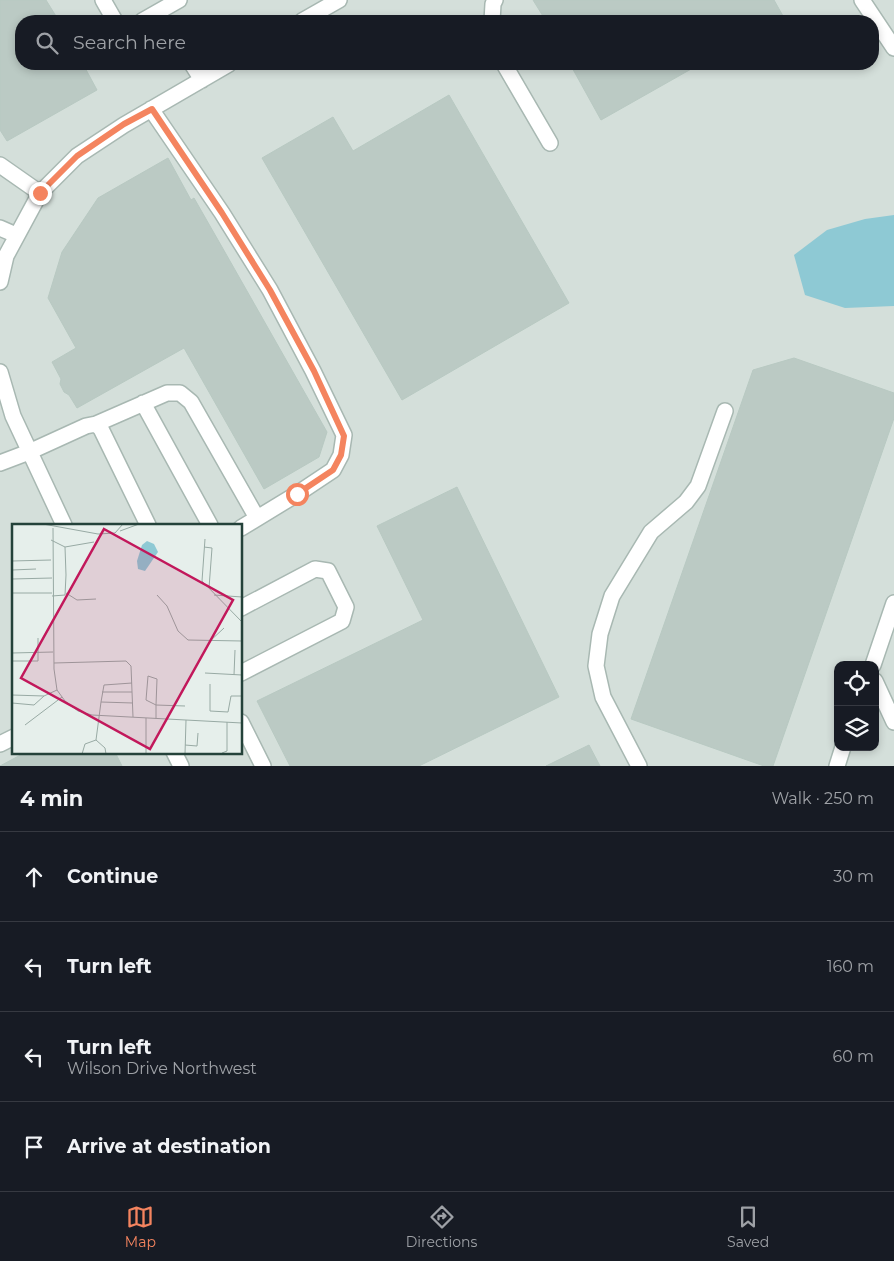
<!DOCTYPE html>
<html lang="en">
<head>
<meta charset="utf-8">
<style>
	:root { --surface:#171b24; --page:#242831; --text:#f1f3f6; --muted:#9ea1a6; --line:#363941; --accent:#f4845f }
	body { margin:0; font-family:Montserrat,sans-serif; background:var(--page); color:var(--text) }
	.controls { position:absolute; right:15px; bottom:15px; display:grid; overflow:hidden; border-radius:10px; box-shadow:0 2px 8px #0003 }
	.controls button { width:45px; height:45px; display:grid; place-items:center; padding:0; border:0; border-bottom:1px solid var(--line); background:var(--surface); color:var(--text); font:25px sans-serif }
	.stop { position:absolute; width:15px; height:15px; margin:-11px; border:4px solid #f4845f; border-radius:50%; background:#fff }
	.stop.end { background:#f4845f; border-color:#fff; box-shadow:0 1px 5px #0008 }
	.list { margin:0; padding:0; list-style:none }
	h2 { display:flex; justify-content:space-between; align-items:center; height:65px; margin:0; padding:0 20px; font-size:21px }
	h2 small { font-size:16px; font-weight:400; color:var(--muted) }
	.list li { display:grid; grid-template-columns:32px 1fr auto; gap:15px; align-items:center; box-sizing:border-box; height:90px; padding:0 20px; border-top:1px solid var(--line) }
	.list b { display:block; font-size:19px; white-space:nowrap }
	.list p { margin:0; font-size:16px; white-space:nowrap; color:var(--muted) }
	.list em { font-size:16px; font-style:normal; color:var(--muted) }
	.icon { flex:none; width:28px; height:28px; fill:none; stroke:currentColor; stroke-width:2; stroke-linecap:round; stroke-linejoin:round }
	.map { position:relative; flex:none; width:894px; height:766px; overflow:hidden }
	.search { position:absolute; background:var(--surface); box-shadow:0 2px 8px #0003; left:15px; right:15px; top:15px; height:55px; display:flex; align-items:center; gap:12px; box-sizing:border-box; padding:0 18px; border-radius:20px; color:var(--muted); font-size:19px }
	.sheet { height:425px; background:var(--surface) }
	nav { display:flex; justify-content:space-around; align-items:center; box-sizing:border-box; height:70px; border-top:1px solid var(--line); background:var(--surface); font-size:14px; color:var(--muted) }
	nav a { display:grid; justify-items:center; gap:2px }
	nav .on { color:var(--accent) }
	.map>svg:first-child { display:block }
	.built { fill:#d4dfda; fill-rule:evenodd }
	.water { fill:#8ec9d4 }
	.building { fill:#bbcac4; stroke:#b8c9c2 }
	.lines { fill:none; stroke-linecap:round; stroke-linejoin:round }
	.minor-casing { stroke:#a8b8b2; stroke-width:18 }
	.minor { stroke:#fff; stroke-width:15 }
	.route { stroke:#f4845f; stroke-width:6 }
	.inset-road { fill:none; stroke:#98aaa4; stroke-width:1 }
	.view { fill:#c2185b; fill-opacity:0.15; stroke:#c2185b; stroke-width:2.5 }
	.inset-edge { fill:none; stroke:#24423a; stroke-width:2.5 }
</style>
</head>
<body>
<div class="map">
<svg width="894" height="766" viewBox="0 0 894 766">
	<rect width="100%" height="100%" fill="#e6efeb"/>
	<!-- built -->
	<path class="built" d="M0 0H894V766H0ZM21 21H873V64H21ZM14 525H241V752H14ZM838 665H875V747H838Z"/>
	<!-- water -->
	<path class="water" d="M894 215V306L845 308 805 295 794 255 827 230 865 219Z"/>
	<!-- building -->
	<path class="building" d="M0 0H46L59 21H21V64H83L97 90 7 141 0 130Z
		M533 0H774L783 16 775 21H546Z
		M570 64H700L601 120Z
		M449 95 569 303 402 400 262 158 333 117 353 151Z
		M168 158 191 200 194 198 226 254 327 432 319 457 264 489 184 348 77 408 69 395 64 392 60 384 61 379 52 362 76 348 48 298 62 252 98 198Z
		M794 358 894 393V418L773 766H764L631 719 753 370Z
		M457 487 559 697 419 766H290L257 701 423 620 377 526Z
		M589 745 600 766H546Z
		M26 752H115L122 766H0Z"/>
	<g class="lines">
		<defs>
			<path id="minor" d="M103 0 115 21
				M862 0 894 48
				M142 21 179 0
				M302 21 339 0
				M492 21 493 4 495 0
				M192 64 202 80
				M504 64 550 143
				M151 109 222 213 270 290 313 371 344 435 341 455 333 470 297 494 241 528
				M0 165 40 193
				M0 228 16 235
				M0 282 6 256 40 193 77 156 124 125 229 64
				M0 372 13 416 64 525
				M143 403 210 525
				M96 424 167 393H180L191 402 257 518
				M0 463 29 452 86 426 96 424 101 429 148 525
				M241 608 315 569 328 571 346 607 342 621 241 673
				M873 665 894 603
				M875 681 894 722
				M241 722 263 766
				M0 744 14 737
				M174 752 181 766
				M639 766 603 697 596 666 600 634 612 596 651 532 686 502 698 486 725 411
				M837 766 843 747"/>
		</defs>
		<!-- minor casing -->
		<use href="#minor" class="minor-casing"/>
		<!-- minor -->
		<use href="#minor" class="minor"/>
	</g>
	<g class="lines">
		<!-- route -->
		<path class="route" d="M40 193 77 156 124 124 152 109 222 213 270 290 314 371 344 436 341 455 333 470 297 494"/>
	</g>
	<!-- overview -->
	<g transform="translate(12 524)">
		<rect width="230" height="230" fill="#e6efeb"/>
		<path d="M135 17 142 20 146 28 133 47 126 45 125 37 130 21Z" fill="#8ec9d4"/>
		<path class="inset-road" d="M31 0 86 10 103 9 111 0M41 4 42 145 45 166 53 177 66 187 80 191 230 199M108 7 127 0M193 15 190 57 230 98M39 16 53 23 54 51 53 71 40 72M53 23 82 18M192 23 200 24 197 64M0 37 39 36M0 46 24 45M0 55 40 54M0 69H40M54 69 65 76 84 75M145 71 155 82 166 107 176 116 230 117M202 71 230 73M197 118 212 104M0 129 41 128M0 137H26V114M42 139 114 137 119 142 121 193M193 149 230 151M222 151 223 126M198 160V187L216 188 219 172H230M90 168H120M0 171 32 172 45 166M89 178 92 161 120 159M0 179 22 181 32 172M144 195V181L145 155 136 152 134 176 144 181 173 182M13 201 50 173M84 216 89 178 121 179M173 221 185 222 186 209M210 229 215 227V198M70 230 73 220 84 216 93 224 94 230M134 230V194M173 230 174 196"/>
		<path class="view" d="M92 5 221 76 138 225 9 154Z"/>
		<rect width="230" height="230" class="inset-edge"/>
	</g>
</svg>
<div class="controls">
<button><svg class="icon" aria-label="locate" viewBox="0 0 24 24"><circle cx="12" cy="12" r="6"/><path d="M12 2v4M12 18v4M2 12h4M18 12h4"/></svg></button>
<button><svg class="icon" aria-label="layers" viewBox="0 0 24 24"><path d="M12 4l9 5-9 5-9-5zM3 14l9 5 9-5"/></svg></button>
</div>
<div class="stop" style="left:297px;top:494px"></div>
<div class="stop end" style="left:40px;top:193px"></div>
<div class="search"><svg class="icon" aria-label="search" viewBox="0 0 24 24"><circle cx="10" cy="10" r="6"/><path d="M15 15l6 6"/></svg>Search here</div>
</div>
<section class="sheet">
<h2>4 min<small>Walk · 250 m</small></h2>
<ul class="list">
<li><svg class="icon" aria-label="ahead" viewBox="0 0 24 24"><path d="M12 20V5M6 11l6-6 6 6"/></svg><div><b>Continue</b></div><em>30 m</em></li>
<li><svg class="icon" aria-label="left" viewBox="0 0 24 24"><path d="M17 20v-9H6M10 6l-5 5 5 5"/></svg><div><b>Turn left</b></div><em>160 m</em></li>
<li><svg class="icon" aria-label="left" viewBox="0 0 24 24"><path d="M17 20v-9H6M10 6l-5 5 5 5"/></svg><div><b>Turn left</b><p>Wilson Drive Northwest</p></div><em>60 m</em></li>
<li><svg class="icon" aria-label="arrive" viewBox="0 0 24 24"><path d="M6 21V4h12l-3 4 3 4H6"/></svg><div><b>Arrive at destination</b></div></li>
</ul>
</section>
<nav>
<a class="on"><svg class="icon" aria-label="map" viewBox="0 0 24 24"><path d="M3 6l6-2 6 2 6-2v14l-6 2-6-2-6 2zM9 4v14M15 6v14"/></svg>Map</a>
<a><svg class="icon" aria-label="directions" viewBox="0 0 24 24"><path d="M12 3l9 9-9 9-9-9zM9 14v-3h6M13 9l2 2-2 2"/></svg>Directions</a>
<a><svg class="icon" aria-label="saved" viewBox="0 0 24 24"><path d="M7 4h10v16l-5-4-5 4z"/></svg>Saved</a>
</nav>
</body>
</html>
